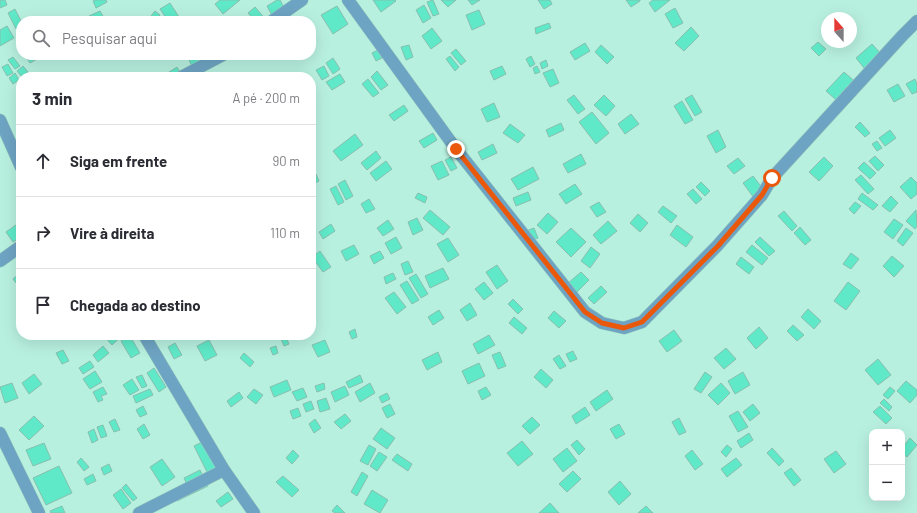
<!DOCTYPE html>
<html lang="pt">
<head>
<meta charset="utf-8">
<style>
	:root { --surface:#fff; --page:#f2f2f3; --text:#2b2b33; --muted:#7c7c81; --line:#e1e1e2 }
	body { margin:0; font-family:Barlow,sans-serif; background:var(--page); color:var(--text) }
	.controls { position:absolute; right:12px; bottom:12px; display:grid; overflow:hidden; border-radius:8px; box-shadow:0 4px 16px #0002 }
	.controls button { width:36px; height:36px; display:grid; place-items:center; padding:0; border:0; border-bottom:1px solid var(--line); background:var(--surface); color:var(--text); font:20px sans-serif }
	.compass { position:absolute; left:821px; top:12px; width:36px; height:36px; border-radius:50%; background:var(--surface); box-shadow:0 4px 16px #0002; rotate:339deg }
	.stop { position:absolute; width:12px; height:12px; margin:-9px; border:3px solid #ea580c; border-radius:50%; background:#fff }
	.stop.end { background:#ea580c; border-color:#fff; box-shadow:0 1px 4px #0008 }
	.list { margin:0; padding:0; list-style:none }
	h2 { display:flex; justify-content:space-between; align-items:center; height:52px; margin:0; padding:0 16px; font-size:17px }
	h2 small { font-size:13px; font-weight:400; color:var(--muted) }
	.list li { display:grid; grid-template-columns:26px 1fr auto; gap:12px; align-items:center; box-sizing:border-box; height:72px; padding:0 16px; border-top:1px solid var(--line) }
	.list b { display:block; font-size:15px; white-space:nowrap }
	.list em { font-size:13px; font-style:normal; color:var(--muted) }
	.icon { flex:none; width:22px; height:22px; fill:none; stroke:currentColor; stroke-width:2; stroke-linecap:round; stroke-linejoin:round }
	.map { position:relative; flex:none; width:917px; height:513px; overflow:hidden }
	.search { position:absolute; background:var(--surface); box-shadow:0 4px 16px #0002; left:16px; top:16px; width:300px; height:44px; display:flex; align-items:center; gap:10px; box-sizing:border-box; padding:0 14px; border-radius:16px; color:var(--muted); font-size:15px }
	.panel { position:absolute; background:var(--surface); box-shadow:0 4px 16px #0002; left:16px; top:72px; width:300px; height:268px; border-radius:16px }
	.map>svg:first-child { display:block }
	.building { fill:#5fe9c8; stroke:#88bfaf }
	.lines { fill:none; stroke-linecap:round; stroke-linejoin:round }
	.street-casing { stroke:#9accbd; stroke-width:13 }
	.street { stroke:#6ea4c3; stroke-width:12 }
	.route { stroke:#ea580c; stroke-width:5 }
</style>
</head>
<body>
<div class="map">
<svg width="917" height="513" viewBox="0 0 917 513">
	<rect width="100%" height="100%" fill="#b8f0df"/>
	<!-- building -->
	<path class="building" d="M0 0H5L7 5 0 8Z
		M95 0H106L107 2 96 8 93 1Z
		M220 0H240L223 14 215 4Z
		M277 0H280L288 14 275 21 267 6Z
		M373 0H395L396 1 381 12Z
		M433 0 439 14 433 16 427 2Z
		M441 0H456L448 7Z
		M468 0H480L472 5Z
		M538 0H550L552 4 544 9Z
		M626 0H640V1L631 7Z
		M653 0H670L655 12 649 3Z
		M170 3 179 17 173 21H168L160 9Z
		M424 5 431 18 423 23 416 10Z
		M337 6 348 24 333 34 321 15Z
		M255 7 267 21H255L248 13Z
		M675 8 683 23 673 28 665 14Z
		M15 9 21 21V26L16 29 8 13Z
		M479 10 485 24 472 30 466 15Z
		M100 11 104 18 98 21H91L89 16Z
		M155 11 160 15 155 21H147Z
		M549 23 551 28 536 34 535 28Z
		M7 26 14 38 0 46V30Z
		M691 27 699 36 684 51 675 43Z
		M432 28 442 41 431 49 422 36Z
		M818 42 826 49 819 56 811 48Z
		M585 43 590 51 575 60 570 52Z
		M872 44 881 54 864 68 856 58Z
		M409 45 413 57 406 60 401 47Z
		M601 45 614 57 607 64 595 52Z
		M456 49 466 61 461 65 451 53Z
		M378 50 382 58 376 61 372 53Z
		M25 55H44L30 63Z
		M192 55H205L207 59 192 67 188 57Z
		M450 56 459 67 455 71 446 59Z
		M531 56 535 64 530 67 526 59Z
		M13 57 20 66 15 69 8 60Z
		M333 58 340 69 333 74 326 63Z
		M546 60 548 66 542 69 540 63Z
		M8 64 13 73 7 76 2 67Z
		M23 66 28 72 22 77 17 71Z
		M324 66 329 76 322 80 316 70Z
		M502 66 506 74 494 80 490 71Z
		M537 66 540 72 535 74 533 68Z
		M177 67 183 77H168L166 74Z
		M553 69 559 83 550 87 543 73Z
		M377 71 388 85 381 90 371 77Z
		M844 72 859 85 842 105 826 91Z
		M15 73 19 80 13 84 9 78Z
		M340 74 345 82 332 90 326 82Z
		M368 79 379 93 373 97 362 84Z
		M915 79 917 84V92L912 94 906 84Z
		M898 84 905 96 894 102 887 90Z
		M574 95 585 109 578 114 567 100Z
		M604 95 615 106 606 116 594 105Z
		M692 95 702 112 695 116 685 99Z
		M682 101 693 120 685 124 674 106Z
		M494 103 500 117 487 122 481 109Z
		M404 105 408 111 394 121 389 115Z
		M592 112 609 133 596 144 579 122Z
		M631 114 639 124 625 134 618 124Z
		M860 122 870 133 865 137 855 127Z
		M561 123 564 130 549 137 546 130Z
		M510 124 525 135 518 143 503 133Z
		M718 130 726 147 716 153 707 136Z
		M890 130 896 138 885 146 879 138Z
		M433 133 437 140 424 148 419 141Z
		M355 134 363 145 341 161 333 151Z
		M877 141 882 148 877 151 872 144Z
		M493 144 497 153 482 160 478 152Z
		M376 151 381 158 367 170 361 163Z
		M581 154 586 164 568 173 563 164Z
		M875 156 884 165 878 171 869 161Z
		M451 157 457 168 451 171 445 160Z
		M824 157 833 166 819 181 809 172Z
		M738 158 745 166 734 174 727 166Z
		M386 161 392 169 376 181 370 173Z
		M442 161 449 175 438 180 431 166Z
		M864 162 876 173 870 179 858 168Z
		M533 167 539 179 518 190 511 179Z
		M316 174 319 181 311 185V176Z
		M861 175 874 189 868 194 855 180Z
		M753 176 767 194 757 202 743 183Z
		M911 177 917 183V194L911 199 900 187Z
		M345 180 353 196 346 200 338 184Z
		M701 182 710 191 705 196 696 187Z
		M575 184 582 194 566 204 559 194Z
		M336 186 344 202 338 205 330 189Z
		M693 189 702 199 696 204 687 194Z
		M528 192 531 200 516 206 513 198Z
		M418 193 427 197 425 203 415 198Z
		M862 193 878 205 873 210 858 199Z
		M891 196 898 203 890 212 882 206Z
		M369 199 375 209 366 213 361 204Z
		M599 202 606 212 597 217 590 207Z
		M855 202 861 206 854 214 849 209Z
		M663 206 677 216 671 223 658 212Z
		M430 210 450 227 443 235 423 218Z
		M916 210 917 226 915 229 906 221Z
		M784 211 797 226 792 231 778 216Z
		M548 213 558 222 547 234 537 225Z
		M638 214 648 223 640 232 630 223Z
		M417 218 423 230 413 235 408 222Z
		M894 219 903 225 893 239 884 232Z
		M388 220 394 229 383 236 377 228Z
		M608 221 617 231 601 244 593 235Z
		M20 222 21 237 13 242 6 232Z
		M331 224 335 231 323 239 319 232Z
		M677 225 693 237 686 247 670 235Z
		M800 227 811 240 805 245 794 233Z
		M534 228 538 238 530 241 526 231Z
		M571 228 586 242 571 257 556 242Z
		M906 228 913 233 903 246 897 241Z
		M396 237 402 248 391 254 385 243Z
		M760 237 775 251 769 256 755 242Z
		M448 238 459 255 448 262 437 244Z
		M354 245 359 254 346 261 341 251Z
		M752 245 768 258 762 265 746 252Z
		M591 247 600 254 590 268 581 261Z
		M320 251 331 267 323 272 312 257Z
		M380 251 384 258 374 264 370 256Z
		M851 253 859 259 851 269 843 264Z
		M892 256 904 266 894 277 883 266Z
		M741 257 754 267 749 274 736 264Z
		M408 261 413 272 405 275 401 264Z
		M497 265 508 281 497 289 486 272Z
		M443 268 449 279 430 288 425 276Z
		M21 272V287L20 288 13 279Z
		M581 272 589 280 576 293 567 284Z
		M393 273 396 279 386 284 384 277Z
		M416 274 428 294 421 298 409 278Z
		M407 281 419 300 412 304 400 285Z
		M484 282 493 293 484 300 475 289Z
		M848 282 860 291 846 310 834 301Z
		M601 286 607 292 594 304 588 298Z
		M394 292 406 307 397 314 385 298Z
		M513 299 523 309 518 314 508 304Z
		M470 303 477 315 467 321 460 310Z
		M808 309 821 321 814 329 801 317Z
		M439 310 444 318 433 325 428 317Z
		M554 311 566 321 559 328 548 318Z
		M514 317 527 328 522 334 509 323Z
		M793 325 804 335 797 341 787 331Z
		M759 327 768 338 756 349 747 338Z
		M355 329 357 337 352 339 349 332Z
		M674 330 682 341 667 352 659 341Z
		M103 335H123L112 345Z
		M489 335 495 345 478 354 473 344Z
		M130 336 140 353 131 358 121 341Z
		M286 337 289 344 284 346 281 339Z
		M209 340 217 355 205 361 197 346Z
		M325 340 330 352 318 357 312 345Z
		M175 343 182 355 174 359 168 347Z
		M103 346 109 353 98 362 93 355Z
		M276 346 278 353 273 355 270 348Z
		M726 348 736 359 724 369 714 358Z
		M63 350 69 361 62 364 56 353Z
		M573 351 577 359 570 362 566 354Z
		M438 352 442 362 427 370 422 360Z
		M500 352 506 366 498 369 492 355Z
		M244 353 254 362 250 367 240 358Z
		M559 355 566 366 560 369 553 359Z
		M878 359 891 375 878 385 865 370Z
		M90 361 94 367 83 374 79 368Z
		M479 363 485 376 468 384 462 371Z
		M154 368 166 387 159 392 147 373Z
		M541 369 553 380 546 388 534 377Z
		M95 371 102 382 90 389 83 379Z
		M705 372 712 377 701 393 694 389Z
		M743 372 750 385 735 394 728 381Z
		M34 374 42 384 29 394 22 383Z
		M142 375 147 386 142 388 136 377Z
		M360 375 363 382 349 388 346 382Z
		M132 379 139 390 130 395 123 385Z
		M287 380 291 390 274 397 270 387Z
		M906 381 917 390V395L910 403 897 391Z
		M12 383 18 398 5 403 0 387Z
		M324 383 325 389 317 392 315 386Z
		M370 383 375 393 360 402 355 392Z
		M721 383 730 393 718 405 708 395Z
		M345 386 349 395 335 402 331 392Z
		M103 387 107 394 101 396 103 400 98 402 93 392Z
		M486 387 491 395 482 400 478 391Z
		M890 387 895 391 888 399 883 395Z
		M303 388 307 397 297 401 292 392Z
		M150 389 153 395 136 403 133 396Z
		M254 389 263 395 256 404 247 397Z
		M607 390 613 399 596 411 590 402Z
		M239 392 243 398 231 407 227 401Z
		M387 393 390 399 382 403 379 397Z
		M326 398 330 409 320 412 317 401Z
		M884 399 892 407 889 411 880 403Z
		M311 401 314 409 306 412 303 404Z
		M390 404 395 414 387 418 382 408Z
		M753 404 760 413 750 421 743 412Z
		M143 406 147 414 140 417 136 410Z
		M880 406 892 418 886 424 873 412Z
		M585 407 590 415 576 424 572 416Z
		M298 408 301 416 293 419 290 411Z
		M738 411 748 427 738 432 729 416Z
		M345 414 351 421 341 429 334 422Z
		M34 416 44 426 29 440 19 430Z
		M532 417 540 425 530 434 522 426Z
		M679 418 686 432 679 435 672 422Z
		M115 419 120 430 114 432 109 422Z
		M315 419 321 428 314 433 309 424Z
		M144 424 150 435 143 439 137 429Z
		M619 424 625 434 616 439 610 429Z
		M103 425 107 436 101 438 97 427Z
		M381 428 395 438 387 449 373 439Z
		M94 429 98 440 92 443 88 432Z
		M749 433 753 440 741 448 737 441Z
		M910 438 917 445 907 457 902 453V448Z
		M577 440 585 449 579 455 571 445Z
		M204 441 218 468 208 474 194 446Z
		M522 441 533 454 518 466 507 453Z
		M44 443 51 459 33 466 26 450Z
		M369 445 376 449 368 465 360 461Z
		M727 445 732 449 726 457 721 452Z
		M567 448 577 461 563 472 553 459Z
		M772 448 784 461 779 466 767 453Z
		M293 450 299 456 292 464 286 458Z
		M692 450 703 464 695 470 685 456Z
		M836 451 846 464 834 473 824 459Z
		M379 452 387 457 377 471 370 466Z
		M397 454 412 464 408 471 392 460Z
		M81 458 89 467 84 471 77 462Z
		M736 458 742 465 727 477 721 469Z
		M162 459 175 477 162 486 150 467Z
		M109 464 112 471 104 475 101 468Z
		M59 466 72 493 46 505 33 478Z
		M791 468 801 480 794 486 784 473Z
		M200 470 208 486 177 501 173 494 188 487 184 478Z
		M573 471 581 479 567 492 559 484Z
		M362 472 368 476 357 496 351 492Z
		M93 474 96 481 87 485 84 479Z
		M283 476 299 490 292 497 276 482Z
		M620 481 631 494 619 505 608 492Z
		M126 484 137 498 133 501 122 488Z
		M121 489 131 503 123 509 113 495Z
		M372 490 388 500 380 513 364 504Z
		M228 492 233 499 221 507 216 501Z
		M550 503 559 513H539Z
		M337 505 345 513H335L332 511Z
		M62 506 65 513H51L50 511Z
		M646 506 653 513H638Z"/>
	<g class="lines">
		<defs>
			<path id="street" d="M348 0 456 149 585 312 602 323 624 328 642 322 717 246 762 195 772 178 903 35 917 21
				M272 21 302 0
				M181 77 223 55
				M0 120 21 167
				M0 261 21 246
				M144 335 224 470 254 513
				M0 433 39 513
				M139 513 224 470"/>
		</defs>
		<!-- street casing -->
		<use href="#street" class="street-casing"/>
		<!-- street -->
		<use href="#street" class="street"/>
	</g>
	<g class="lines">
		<!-- route -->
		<path class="route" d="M456 149 585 312 602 323 624 328 642 322 718 246 762 195 772 178"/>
	</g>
</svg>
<div class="controls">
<button>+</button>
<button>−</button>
</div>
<svg class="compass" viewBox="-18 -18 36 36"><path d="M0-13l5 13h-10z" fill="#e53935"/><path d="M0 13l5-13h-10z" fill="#7c7c81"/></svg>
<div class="stop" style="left:772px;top:178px"></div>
<div class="stop end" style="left:456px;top:149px"></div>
<div class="search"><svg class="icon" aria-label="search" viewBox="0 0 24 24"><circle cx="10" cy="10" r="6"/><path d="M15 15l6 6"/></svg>Pesquisar aqui</div>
<section class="panel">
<h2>3 min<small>A pé · 200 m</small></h2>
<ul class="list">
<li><svg class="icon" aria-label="ahead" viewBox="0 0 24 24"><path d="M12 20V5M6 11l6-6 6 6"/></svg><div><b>Siga em frente</b></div><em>90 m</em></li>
<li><svg class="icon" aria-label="right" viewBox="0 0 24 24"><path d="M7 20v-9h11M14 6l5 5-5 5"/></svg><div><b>Vire à direita</b></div><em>110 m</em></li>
<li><svg class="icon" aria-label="arrive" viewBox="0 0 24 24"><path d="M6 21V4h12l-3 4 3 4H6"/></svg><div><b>Chegada ao destino</b></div></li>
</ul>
</section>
</div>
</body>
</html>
